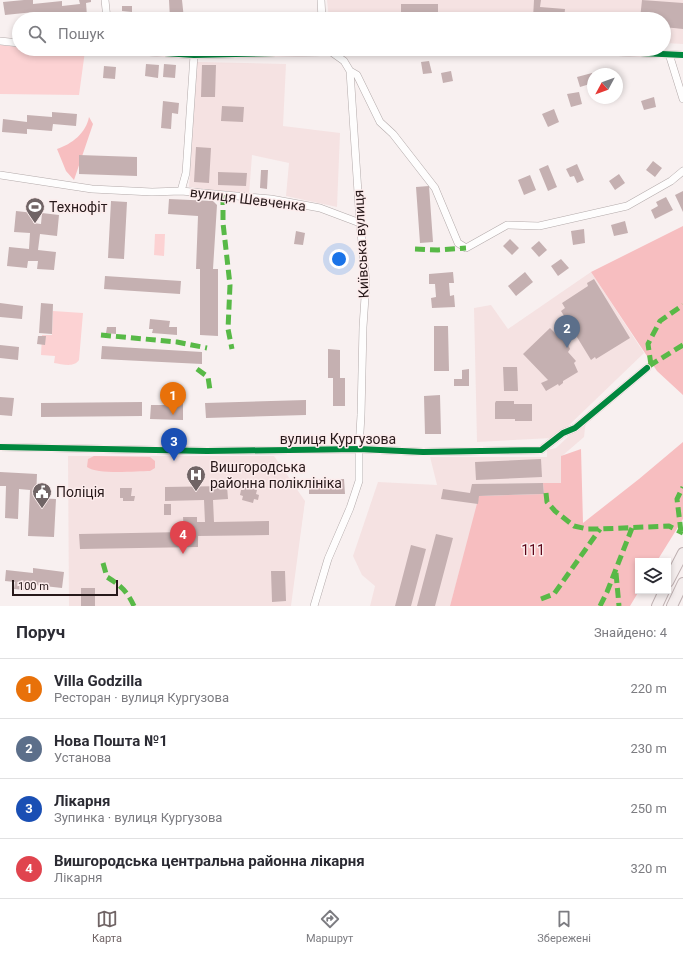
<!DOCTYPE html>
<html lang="uk">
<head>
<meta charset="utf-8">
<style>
	:root { --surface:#fff; --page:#f7f7f7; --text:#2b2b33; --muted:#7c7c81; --line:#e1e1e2; --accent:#706465 }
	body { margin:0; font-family:Roboto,sans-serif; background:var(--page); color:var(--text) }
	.controls { position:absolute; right:12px; bottom:12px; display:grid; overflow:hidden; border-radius:0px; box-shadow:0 2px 6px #0003 }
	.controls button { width:36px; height:36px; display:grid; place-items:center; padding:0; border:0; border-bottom:1px solid var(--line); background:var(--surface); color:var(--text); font:20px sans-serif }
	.compass { position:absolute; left:587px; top:68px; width:36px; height:36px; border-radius:50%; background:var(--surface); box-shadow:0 2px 6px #0003; rotate:229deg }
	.scale { position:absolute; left:12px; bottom:10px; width:106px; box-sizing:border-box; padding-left:4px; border:2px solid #27191a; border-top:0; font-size:11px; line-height:14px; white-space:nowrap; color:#27191a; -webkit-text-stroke:3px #fcecec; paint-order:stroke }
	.you { position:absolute; left:339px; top:259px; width:14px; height:14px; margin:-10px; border:3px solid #fff; border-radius:50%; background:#1a73e8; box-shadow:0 0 0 6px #1a73e833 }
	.badge { display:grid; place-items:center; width:26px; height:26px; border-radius:50%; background:var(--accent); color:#fff; font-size:13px; font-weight:700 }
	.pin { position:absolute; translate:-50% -33px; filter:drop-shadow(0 1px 2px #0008) }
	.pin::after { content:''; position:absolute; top:21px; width:14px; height:12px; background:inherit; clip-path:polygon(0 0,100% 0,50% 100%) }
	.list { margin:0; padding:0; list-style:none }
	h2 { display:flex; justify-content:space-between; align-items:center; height:52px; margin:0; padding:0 16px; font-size:17px }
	h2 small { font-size:13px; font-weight:400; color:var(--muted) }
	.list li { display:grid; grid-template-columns:26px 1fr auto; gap:12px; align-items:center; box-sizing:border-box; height:60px; padding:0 16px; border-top:1px solid var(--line) }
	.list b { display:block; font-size:15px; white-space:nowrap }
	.list p { margin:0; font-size:13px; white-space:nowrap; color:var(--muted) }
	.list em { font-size:13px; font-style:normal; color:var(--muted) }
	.icon { flex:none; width:22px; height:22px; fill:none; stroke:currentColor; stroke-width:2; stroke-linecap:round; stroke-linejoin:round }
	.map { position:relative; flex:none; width:683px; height:606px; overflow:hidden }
	.search { position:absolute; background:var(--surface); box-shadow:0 2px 6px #0003; left:12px; right:12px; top:12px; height:44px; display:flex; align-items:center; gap:10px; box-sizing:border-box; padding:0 14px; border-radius:22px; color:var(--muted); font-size:15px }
	.sheet { height:292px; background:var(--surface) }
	nav { display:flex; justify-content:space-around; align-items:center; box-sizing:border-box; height:56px; border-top:1px solid var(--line); background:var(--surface); font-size:11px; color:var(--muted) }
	nav a { display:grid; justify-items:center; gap:2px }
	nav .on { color:var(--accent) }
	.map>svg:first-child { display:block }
	.built { fill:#f5e2e2 }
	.green { fill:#fcd2d3 }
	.forest { fill:#f7bec0 }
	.building { fill:#c5b0b1 }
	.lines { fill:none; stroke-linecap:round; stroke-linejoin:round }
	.street-casing { stroke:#b3aaaa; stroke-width:8 }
	.primary-casing { stroke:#bfb1b2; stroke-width:12 }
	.street { stroke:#fefdfd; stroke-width:7 }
	.primary { stroke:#f4eded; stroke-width:10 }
	.quiet { stroke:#58b947; stroke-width:5; stroke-dasharray:10 5; stroke-linecap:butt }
	.cycleway-casing { stroke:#fcecec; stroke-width:8 }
	.cycleway { stroke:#00873e; stroke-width:6 }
	.labels { text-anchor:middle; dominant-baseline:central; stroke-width:3; stroke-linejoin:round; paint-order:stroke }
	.street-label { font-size:14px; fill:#27191a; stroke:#fcecec }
	.poi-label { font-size:14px; fill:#27191a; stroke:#fcecec; text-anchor:start }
	.park-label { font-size:14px; fill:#5c0518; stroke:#fcecec }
</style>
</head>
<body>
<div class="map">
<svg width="683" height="606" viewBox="0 0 683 606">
	<rect width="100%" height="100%" fill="#f8f0f0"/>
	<!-- built -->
	<path class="built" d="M327 0H683V44L664 43V19H329Z
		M197 62 286 64 283 126 340 133 337 207 286 196 289 163 252 155 249 195 189 187Z
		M591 272 644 353 565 429 552 438 477 442 474 308 491 305 508 329Z
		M586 420 584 437 562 456 561 483 482 484 478 504 450 606H370L375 586 362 575 353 556 378 482 437 485 430 457H547V450L556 448Z
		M68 456H274L305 501 291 606H69Z"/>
	<!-- green -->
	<path class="green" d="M0 45 19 47V49H55L85 51 79 95 0 94Z
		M155 234H165L164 256 154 255Z
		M53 311 83 313 79 360C74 368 62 364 54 363L55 356 41 355 42 335H52Z"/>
	<!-- forest -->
	<path class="forest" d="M89 117 93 124 74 180 66 171 57 149C72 144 86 133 89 117Z
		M683 226V395L657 371 591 272Z
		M683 442V519L657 561H638V591H639L630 606H450L479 496 544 494 543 483H561V456L581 449 583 523 639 479Z
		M94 456 150 457 155 461V468L150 471C137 471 97 475 87 467L88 459Z"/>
	<!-- building -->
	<path class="building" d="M24 0H33V4L62 1V6L80 4 79 0H91V2L86 3 87 16 64 19 63 13 34 17V12L5 15 3 2Z
		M169 0H182L184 19H170Z
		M534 0H541L540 7 565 9 564 19 533 18Z
		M642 0 683 3V29L664 27V19H640Z
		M401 4H438V19H401Z
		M122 6H132V12L122 11Z
		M598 16 608 17V19H598Z
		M429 61 432 73 423 74 421 62Z
		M146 64 159 65 158 78 145 76Z
		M164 64 176 65 175 78 163 77Z
		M202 65H216L215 97H201Z
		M104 66 116 67 115 79 103 78Z
		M451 71 453 81 443 83 441 73Z
		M592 73 593 83 580 87 577 77Z
		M579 92 582 104 571 107 567 94Z
		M654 97 656 107 644 110 641 101Z
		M163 101 179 103 178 114 172 113 171 129 161 128Z
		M222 106 244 107 243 122 221 121Z
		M554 109 559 122 548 127 542 114Z
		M52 112 77 114 76 126 53 124 52 131 27 129V134L2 132 3 119 27 122V115L52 117Z
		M196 147 211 148 209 183 194 182Z
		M79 155 137 157V176L79 174Z
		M653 161 662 168 655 177 646 170Z
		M577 164 584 180 577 183 574 176 570 177 566 169Z
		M548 165 557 187 548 191 539 169Z
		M261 170H268L267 189 260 188Z
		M218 172 247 173 246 186 218 185Z
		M619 174 625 183 615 190 609 181Z
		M530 175 536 190 524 195 518 180Z
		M429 186 433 242 420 243 416 187Z
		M683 191V212L675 195Z
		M666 197 673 210 655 219 651 210 658 206 656 202Z
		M169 199 213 201 217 205 213 269H218V336L200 335V269H196L198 216 168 214Z
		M111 201 127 202 124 259 108 258Z
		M16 211 34 213 33 223 41 224 42 213 59 215 57 236 40 234 38 250 56 252 54 270 37 269 38 261H28L27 268 7 266 9 247 29 249 30 233 14 232Z
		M625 221 628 233 614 236 611 225Z
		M584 229 585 243 573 245 571 231Z
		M296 231 305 233 303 245 294 244Z
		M510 239 519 248 512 255 503 246Z
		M539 241 547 250 539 257 531 248Z
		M561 259 569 268 558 276 551 266Z
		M453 272 454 283H449L450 296 454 295 455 307 432 308 431 298 436 297 435 284H429V274Z
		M525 272 533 282 516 296 508 286Z
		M105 276 181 281 180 294 104 289Z
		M594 279 630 338 596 359 595 357 591 360 561 311 565 308 562 303 588 286 587 283Z
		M0 303 23 306 22 319 0 317Z
		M41 303 53 304 52 334 39 333Z
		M150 319 170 321 169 327H177V335L152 333 153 329H149Z
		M434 326H448L449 371H434Z
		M107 327H116V334L106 333Z
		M550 328 556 334 561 328 570 349 568 352 576 361 574 363 578 372 563 381V383L559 386 558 384 546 391 541 383 548 380 523 354Z
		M38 336H46L45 345 37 344Z
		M0 345 19 347 18 360 0 358Z
		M102 346 202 352V364L101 359Z
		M328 349 340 350V378H345V406H333V378H328Z
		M503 367H517L518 391H504Z
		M469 369V386H454V379H462V370Z
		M440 395 441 434H425L424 396Z
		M0 397 14 398 12 416 0 415Z
		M169 400H183V420L150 419 151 405H169Z
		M306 400V415L206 418 205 403Z
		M496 401H514V404H532V421H515V419H495V403Z
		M142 402V416L41 417V403Z
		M541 459 542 477 476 480 475 462Z
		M0 472 37 474 36 498 56 499 54 537 28 536 30 490 19 489 18 519 5 518 6 486H0Z
		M344 479 345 494H309V480Z
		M543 483 544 494 479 496 478 504 441 499 443 489 470 493 472 484Z
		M227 486 228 499 213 500 214 522 269 521V535L198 536V547L80 549 79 534 184 532 183 517H197V522H205L204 500 165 501V487Z
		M245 487 257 490 256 494 259 495 258 500 254 499 253 503 242 500 243 496 240 495 241 490H244Z
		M120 488H132L131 496H135L134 501H123V498H120Z
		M164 504H171V515H164Z
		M436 534 453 538 435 606H417Z
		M411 545 426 549 411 606H395Z
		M33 568 64 572 62 588 35 585 34 591 14 589 15 582 5 581 6 570 33 573Z
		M271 571H285L286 601 272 602Z
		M81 588H95V606H81Z"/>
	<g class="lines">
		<defs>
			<path id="street" d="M105 0 107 19
				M321 0 322 19
				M0 41 19 43
				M105 49 194 55 364 51 555 49 683 55
				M669 54 683 99
				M350 71 357 75 380 122 393 134 435 188 458 243 466 248 507 225 539 226 627 206 671 181 683 171
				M0 175 92 189 152 192 181 191 186 173 194 55
				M181 191 271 199 320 208 360 223
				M0 447 207 451 359 449 423 452 541 450 563 433 575 428 647 368
				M314 606 328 559 350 508 359 481V449L361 415 363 327 366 282 360 223 350 71 344 61 330 51"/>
			<path id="primary" d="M668 582 683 553
				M657 606 664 591
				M672 606 683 583"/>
		</defs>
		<!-- street casing -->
		<use href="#street" class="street-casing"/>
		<!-- primary casing -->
		<use href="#primary" class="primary-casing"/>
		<!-- street -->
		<use href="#street" class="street"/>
		<!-- primary -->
		<use href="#primary" class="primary"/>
		<!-- quiet -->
		<path class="quiet" d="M223 195V223L230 285 228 329 232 349
			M415 249 438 250 466 248
			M101 335 177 342 207 348
			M651 365 648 344 660 321 683 305
			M649 366 683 345
			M197 369 208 377 210 390
			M546 493 547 502 555 511 574 526 587 529H600L669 526 683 533
			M681 532 677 499 683 487
			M103 563 107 577C120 585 127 591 134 606
			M616 573 619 606
			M541 599 554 594 600 529
			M600 606 607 592 632 528"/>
		<defs>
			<path id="cycleway" d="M105 49 194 55 364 51 555 49 683 55
				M0 447 207 451 359 449 423 452 541 450 563 433 575 428 647 368"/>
		</defs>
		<!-- cycleway casing -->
		<use href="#cycleway" class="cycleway-casing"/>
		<!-- cycleway -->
		<use href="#cycleway" class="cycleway"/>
	</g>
	<!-- icons -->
	<defs>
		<symbol id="stadium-pin" viewBox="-11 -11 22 30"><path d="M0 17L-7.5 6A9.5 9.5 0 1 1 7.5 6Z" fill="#706465" stroke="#fcecec"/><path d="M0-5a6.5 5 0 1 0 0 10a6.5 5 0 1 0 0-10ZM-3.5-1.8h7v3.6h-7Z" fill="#fff"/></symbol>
		<symbol id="hospital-pin" viewBox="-11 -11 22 30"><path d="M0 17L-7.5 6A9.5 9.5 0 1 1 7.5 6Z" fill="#706465" stroke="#fcecec"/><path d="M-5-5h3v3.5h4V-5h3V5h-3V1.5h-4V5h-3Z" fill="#fff"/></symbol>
		<symbol id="civic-pin" viewBox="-11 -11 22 30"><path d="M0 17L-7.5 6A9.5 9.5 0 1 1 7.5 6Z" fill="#706465" stroke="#fcecec"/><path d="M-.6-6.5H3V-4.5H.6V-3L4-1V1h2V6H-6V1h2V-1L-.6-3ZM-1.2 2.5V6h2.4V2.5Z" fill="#fff"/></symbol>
	</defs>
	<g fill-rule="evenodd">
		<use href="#stadium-pin" x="24" y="196" width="22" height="30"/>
		<use href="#hospital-pin" x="185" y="464" width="22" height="30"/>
		<use href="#civic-pin" x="31" y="481" width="22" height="30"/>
	</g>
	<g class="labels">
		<!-- street labels -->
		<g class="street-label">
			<text transform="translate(248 199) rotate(7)">вулиця Шевченка</text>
			<text transform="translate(361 244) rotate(-93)">Київська вулиця</text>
			<text x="338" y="439">вулиця Кургузова</text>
		</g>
		<!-- poi labels -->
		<g class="poi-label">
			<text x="49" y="207">Технофіт</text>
			<text x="210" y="467">Вишгородська<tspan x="210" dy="16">районна поліклініка</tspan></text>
			<text x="56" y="492">Поліція</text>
		</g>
		<!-- park labels -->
		<g class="park-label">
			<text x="533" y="550">111</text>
		</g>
	</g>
</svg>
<div class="controls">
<button><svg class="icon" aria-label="layers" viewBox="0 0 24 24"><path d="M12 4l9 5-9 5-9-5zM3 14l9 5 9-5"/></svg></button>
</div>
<svg class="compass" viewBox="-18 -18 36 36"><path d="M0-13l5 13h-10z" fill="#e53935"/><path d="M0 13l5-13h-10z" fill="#7c7c81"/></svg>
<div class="scale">100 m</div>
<div class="you"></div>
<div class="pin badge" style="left:173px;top:415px;background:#e8710a">1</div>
<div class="pin badge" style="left:567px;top:348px;background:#5c6f8a">2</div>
<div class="pin badge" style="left:174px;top:461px;background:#1a4fb4">3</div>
<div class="pin badge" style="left:183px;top:554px;background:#e0444e">4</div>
<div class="search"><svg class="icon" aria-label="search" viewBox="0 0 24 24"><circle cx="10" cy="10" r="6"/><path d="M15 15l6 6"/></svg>Пошук</div>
</div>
<section class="sheet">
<h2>Поруч<small>Знайдено: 4</small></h2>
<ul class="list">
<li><span class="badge" style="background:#e8710a">1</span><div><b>Villa Godzilla</b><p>Ресторан · вулиця Кургузова</p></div><em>220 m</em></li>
<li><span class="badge" style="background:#5c6f8a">2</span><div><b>Нова Пошта №1</b><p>Установа</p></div><em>230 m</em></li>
<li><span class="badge" style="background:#1a4fb4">3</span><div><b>Лікарня</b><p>Зупинка · вулиця Кургузова</p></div><em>250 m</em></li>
<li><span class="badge" style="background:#e0444e">4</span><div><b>Вишгородська центральна районна лікарня</b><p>Лікарня</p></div><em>320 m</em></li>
</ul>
</section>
<nav>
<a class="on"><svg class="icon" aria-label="map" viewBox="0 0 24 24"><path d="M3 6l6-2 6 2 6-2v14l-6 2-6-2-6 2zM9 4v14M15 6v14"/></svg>Карта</a>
<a><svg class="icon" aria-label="directions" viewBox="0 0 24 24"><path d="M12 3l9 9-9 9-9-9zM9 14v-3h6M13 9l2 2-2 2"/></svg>Маршрут</a>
<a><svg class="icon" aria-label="saved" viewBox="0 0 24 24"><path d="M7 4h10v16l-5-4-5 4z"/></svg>Збережені</a>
</nav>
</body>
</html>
